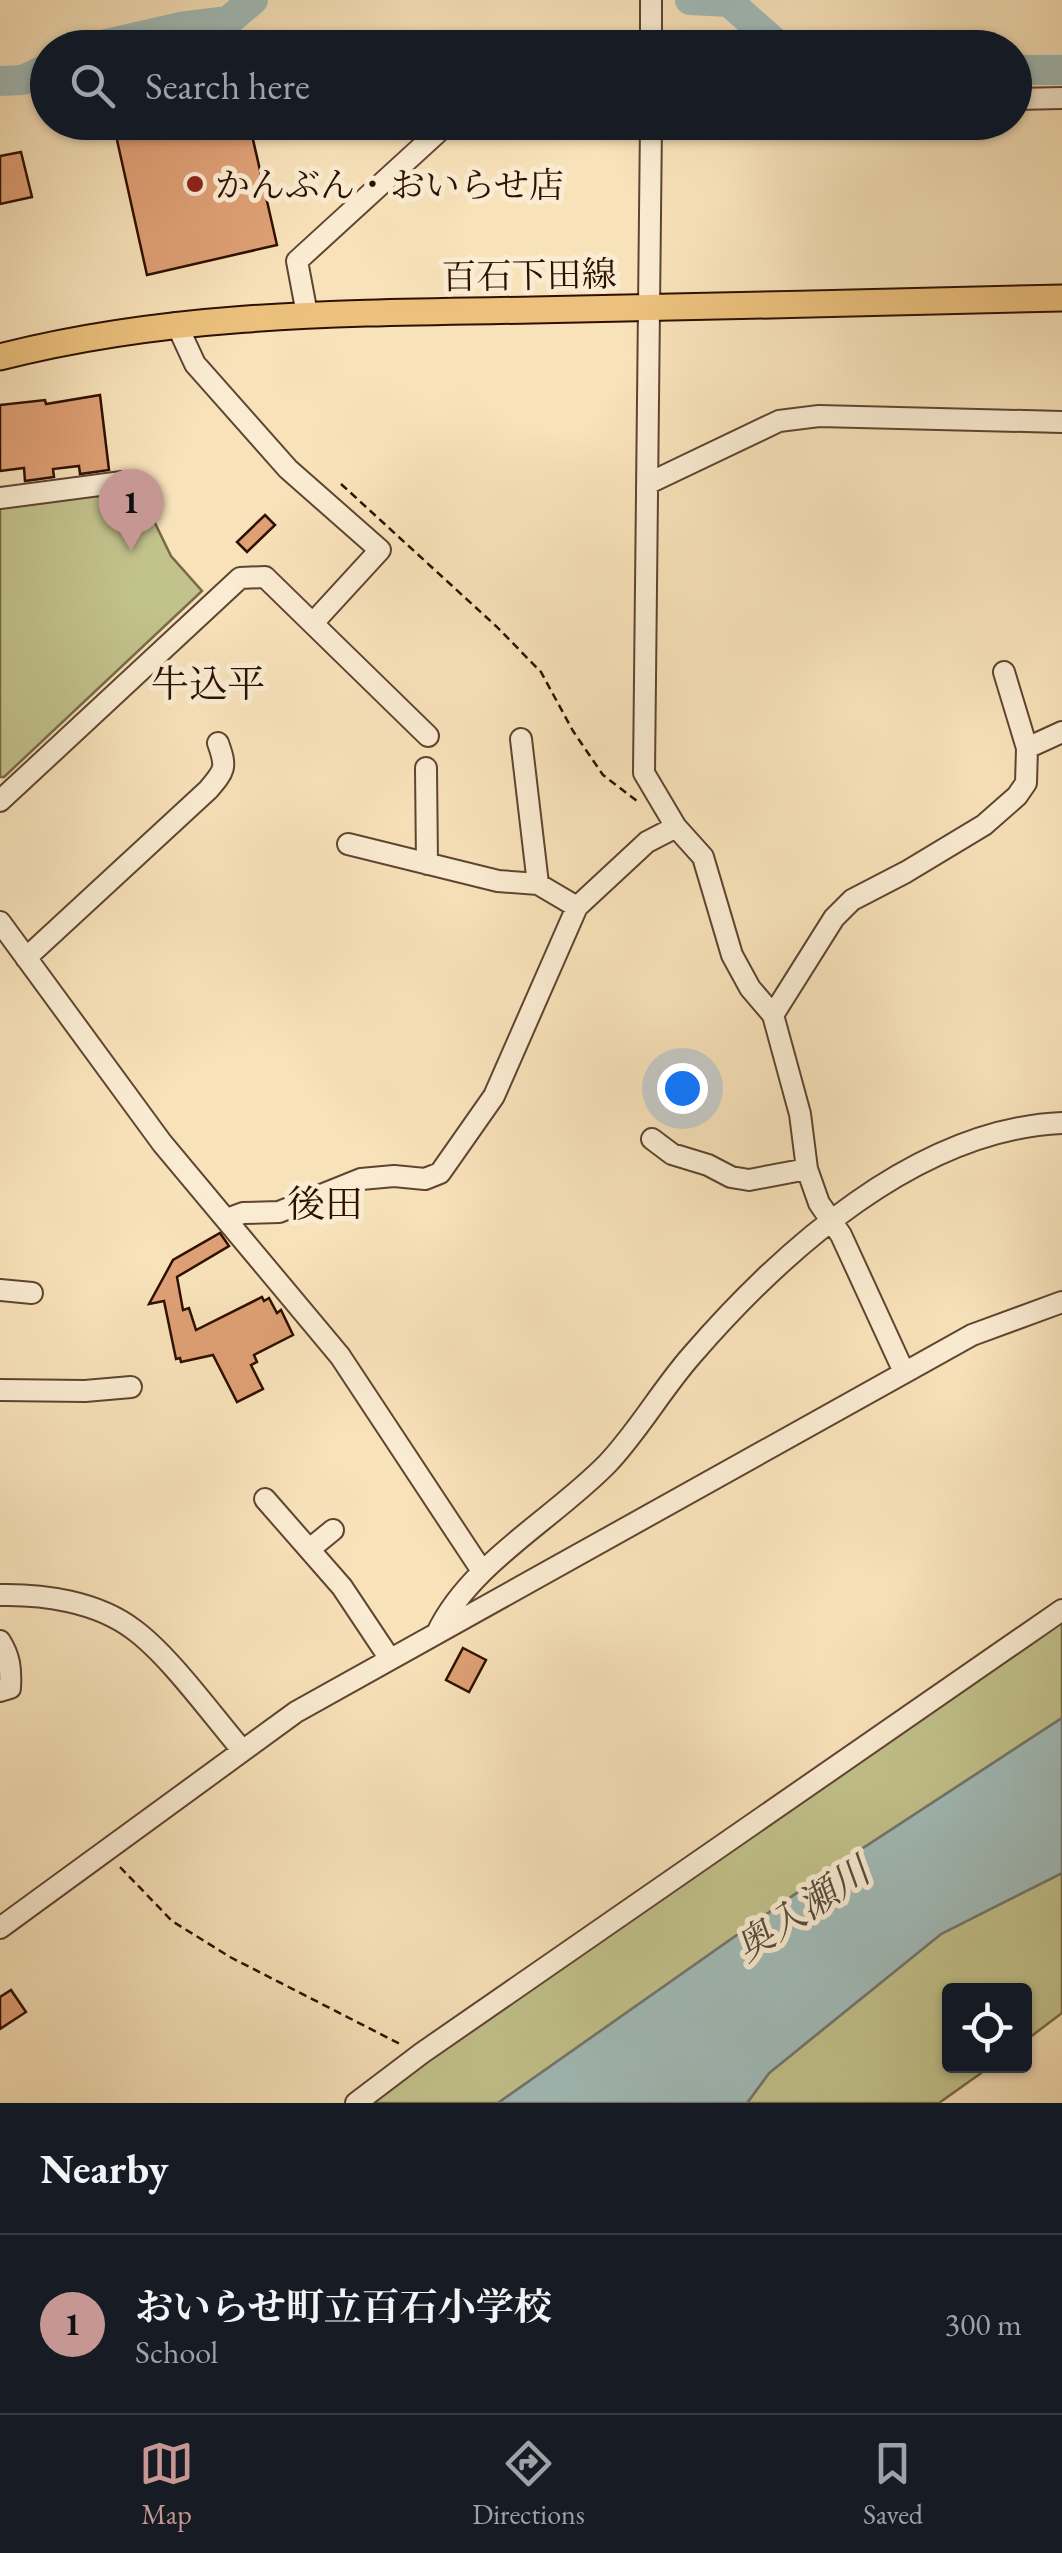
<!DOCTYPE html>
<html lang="en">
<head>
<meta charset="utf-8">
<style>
	:root { --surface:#171b24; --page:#20242c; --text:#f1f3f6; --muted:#9ea1a6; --line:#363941; --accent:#c59692 }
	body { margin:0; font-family:"EB Garamond","Noto Serif JP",serif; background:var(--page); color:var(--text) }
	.controls { position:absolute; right:30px; bottom:30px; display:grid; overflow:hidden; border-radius:10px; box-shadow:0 2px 8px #0004 }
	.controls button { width:90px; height:90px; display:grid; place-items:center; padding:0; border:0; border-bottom:2px solid var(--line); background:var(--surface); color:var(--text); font:50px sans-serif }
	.you { position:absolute; left:682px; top:1088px; width:35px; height:35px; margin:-25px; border:8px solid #fff; border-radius:50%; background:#1a73e8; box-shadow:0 0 0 15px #1a73e833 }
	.badge { display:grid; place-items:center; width:65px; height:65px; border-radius:50%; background:var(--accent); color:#111; font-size:32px; font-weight:700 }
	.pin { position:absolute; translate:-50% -82px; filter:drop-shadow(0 2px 5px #0008) }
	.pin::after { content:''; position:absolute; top:52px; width:35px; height:30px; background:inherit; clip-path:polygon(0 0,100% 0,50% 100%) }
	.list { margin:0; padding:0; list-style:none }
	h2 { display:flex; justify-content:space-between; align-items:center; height:130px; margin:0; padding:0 40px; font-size:42px }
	h2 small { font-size:32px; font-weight:400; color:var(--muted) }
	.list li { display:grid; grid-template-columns:65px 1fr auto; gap:30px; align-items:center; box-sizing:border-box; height:180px; padding:0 40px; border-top:2px solid var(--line) }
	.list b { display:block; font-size:38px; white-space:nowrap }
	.list p { margin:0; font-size:32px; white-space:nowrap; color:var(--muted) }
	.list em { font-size:32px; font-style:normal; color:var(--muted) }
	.icon { flex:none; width:55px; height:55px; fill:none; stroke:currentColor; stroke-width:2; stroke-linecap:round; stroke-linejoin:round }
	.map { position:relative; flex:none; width:1062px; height:2103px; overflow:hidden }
	.search { position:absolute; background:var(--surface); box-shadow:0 2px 8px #0004; left:30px; right:30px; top:30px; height:110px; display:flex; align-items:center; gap:25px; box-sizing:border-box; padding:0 35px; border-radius:55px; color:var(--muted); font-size:38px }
	.sheet { height:310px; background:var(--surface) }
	nav { display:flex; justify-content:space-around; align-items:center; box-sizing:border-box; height:140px; border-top:2px solid var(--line); background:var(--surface); font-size:28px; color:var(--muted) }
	nav a { display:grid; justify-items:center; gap:5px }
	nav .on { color:var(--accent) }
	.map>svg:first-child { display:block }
	.green { fill:#c2c28c; stroke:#786947; stroke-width:2.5 }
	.water { fill:#a1bcb9; stroke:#737770; stroke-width:2.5 }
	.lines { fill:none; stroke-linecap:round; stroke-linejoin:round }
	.river { stroke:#a1bcb9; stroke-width:30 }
	.building { fill:#dfa075; stroke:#2e1002; stroke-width:2.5 }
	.minor-casing { stroke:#604430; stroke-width:24 }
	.major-casing { stroke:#2e1002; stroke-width:29 }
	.path { stroke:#2e1002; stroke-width:2.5; stroke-dasharray:8 5; stroke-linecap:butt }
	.minor { stroke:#faecd2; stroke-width:20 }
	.major { stroke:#ecc17d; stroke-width:25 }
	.poi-dot { fill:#8f2418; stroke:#faecd2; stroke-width:4 }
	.labels { text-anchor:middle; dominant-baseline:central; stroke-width:10; stroke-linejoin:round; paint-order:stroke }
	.poi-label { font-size:35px; fill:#2e1002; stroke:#faecd2; text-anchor:start }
	.street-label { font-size:35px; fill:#2e1002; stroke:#faecd2 }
	.neighbourhood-label { font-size:38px; fill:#2e1002; stroke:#faecd2 }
	.water-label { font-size:38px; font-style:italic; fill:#564c42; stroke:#faecd2 }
</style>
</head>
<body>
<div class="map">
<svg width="1062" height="2103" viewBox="0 0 1062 2103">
	<rect width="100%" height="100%" fill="#f8e2ba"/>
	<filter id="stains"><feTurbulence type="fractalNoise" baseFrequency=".002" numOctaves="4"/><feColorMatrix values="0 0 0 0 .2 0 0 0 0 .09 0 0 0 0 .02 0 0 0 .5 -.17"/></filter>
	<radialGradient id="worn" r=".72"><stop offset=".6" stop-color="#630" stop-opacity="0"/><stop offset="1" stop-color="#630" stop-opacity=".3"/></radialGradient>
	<!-- green -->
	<path class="green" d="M138 488 171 556 202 591 4 777H0V504Z
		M1062 1621V1718L828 1871 498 2103H370L428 2059Z
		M1062 1873V2013L1025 2041 1024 1990H950V2066H991L939 2103H747L769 2073 941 1934Z"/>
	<!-- water -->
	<path class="water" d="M1062 1718V1873L941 1934 769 2073 747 2103H498L828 1871Z"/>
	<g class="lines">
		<!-- river -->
		<path class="river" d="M690 0 729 2 781 48
			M88 48 180 27 228 21 253 0
			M1014 70H1062
			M0 81 23 80 48 68"/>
	</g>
	<!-- building -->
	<path class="building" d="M113 122H249L277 245 147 275Z
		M21 152 32 197 0 204V156Z
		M100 395 109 470 80 474 79 466 53 469 54 477 25 481 24 468 0 471V405L45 400 46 404Z
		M265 515 275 525 247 552 237 542Z
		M220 1233 229 1246 177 1277 183 1310 189 1308 196 1330 262 1297 264 1301 269 1298 277 1313 281 1310 293 1335 254 1355 257 1362 251 1365 263 1389 237 1402 213 1355 181 1362 180 1358 176 1359 164 1301 149 1304 173 1260Z
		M463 1648 486 1660 469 1692 446 1680Z
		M11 1990 26 2012 0 2029V1997Z"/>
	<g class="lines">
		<defs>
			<path id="minor" d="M651 0V48
				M1014 99 1062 98
				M651 122 644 773 676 827 703 857 732 955 750 988 773 1015 800 1114 807 1169 819 1203 841 1235 904 1372
				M307 314 297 261 449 122
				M176 323 195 364 288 469 380 550 313 623
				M647 484 779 421 819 416 1062 422
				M0 498 122 482
				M1004 672 1027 748
				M521 739 538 884
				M426 768 427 864
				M0 801 240 578 265 577 428 736
				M348 844 498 881 538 884 577 907
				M0 922 162 1143 340 1356 482 1571
				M26 958 208 790C225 770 227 768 218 743
				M773 1015 834 918 852 900 906 872 984 825 1017 796 1026 783 1027 748 1062 732
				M652 1139 672 1154 708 1165 731 1177 749 1180 807 1169
				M227 1219 243 1213 279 1212 361 1179 394 1176 425 1179 440 1173 494 1096 577 907 647 842 676 827
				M0 1290 32 1293
				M0 1390 85 1391 131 1387
				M265 1499 342 1587 390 1659
				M311 1548 333 1530
				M0 1595C44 1594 97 1602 133 1629 169 1655 212 1715 242 1750
				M437 1633C470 1563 554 1519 608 1463 639 1430 662 1389 692 1355 782 1251 917 1129 1062 1123
				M0 1641C10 1657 11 1669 10 1688L0 1691
				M0 1928 296 1712 972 1335 1062 1302
				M356 2103 422 2053 1062 1610"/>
			<path id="major" d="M0 357C175 312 354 313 533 310 709 307 886 302 1062 298"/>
		</defs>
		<!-- minor casing -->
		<use href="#minor" class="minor-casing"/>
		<!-- major casing -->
		<use href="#major" class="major-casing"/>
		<!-- path -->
		<path class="path" d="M341 484 497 627 541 672 573 731 603 775 637 801
			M120 1867 172 1921 230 1957 402 2045"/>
		<!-- minor -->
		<use href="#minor" class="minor"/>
		<!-- major -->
		<use href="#major" class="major"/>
	</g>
	<!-- markers -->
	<circle class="poi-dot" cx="195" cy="184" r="10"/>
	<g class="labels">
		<!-- poi labels -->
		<g class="poi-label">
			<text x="215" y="184">かんぶん・おいらせ店</text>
		</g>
		<!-- street labels -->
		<g class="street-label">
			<text transform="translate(529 275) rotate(-1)">百石下田線</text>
		</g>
		<!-- neighbourhood labels -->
		<g class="neighbourhood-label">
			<text x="208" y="683">牛込平</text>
			<text x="325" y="1203">後田</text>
		</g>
		<!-- water labels -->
		<g class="water-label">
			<text transform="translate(802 1909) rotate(-34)">奥入瀬川</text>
		</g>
	</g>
	<rect width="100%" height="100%" filter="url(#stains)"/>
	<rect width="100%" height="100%" fill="url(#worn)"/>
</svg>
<div class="controls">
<button><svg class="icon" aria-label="locate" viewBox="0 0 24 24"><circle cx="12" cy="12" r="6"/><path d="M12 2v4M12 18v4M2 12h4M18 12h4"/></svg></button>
</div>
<div class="you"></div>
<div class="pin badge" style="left:131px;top:551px">1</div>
<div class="search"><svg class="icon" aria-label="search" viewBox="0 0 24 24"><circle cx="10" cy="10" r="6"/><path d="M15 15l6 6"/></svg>Search here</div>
</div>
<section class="sheet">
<h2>Nearby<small></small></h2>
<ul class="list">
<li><span class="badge">1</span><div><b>おいらせ町立百石小学校</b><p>School</p></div><em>300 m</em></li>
</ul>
</section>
<nav>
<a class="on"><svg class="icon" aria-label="map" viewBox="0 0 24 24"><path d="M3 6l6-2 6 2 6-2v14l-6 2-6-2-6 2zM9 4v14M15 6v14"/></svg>Map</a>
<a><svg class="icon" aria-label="directions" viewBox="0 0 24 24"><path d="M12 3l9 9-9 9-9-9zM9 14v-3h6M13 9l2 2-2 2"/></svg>Directions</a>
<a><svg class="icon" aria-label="saved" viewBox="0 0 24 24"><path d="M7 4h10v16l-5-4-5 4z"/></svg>Saved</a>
</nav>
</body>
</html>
